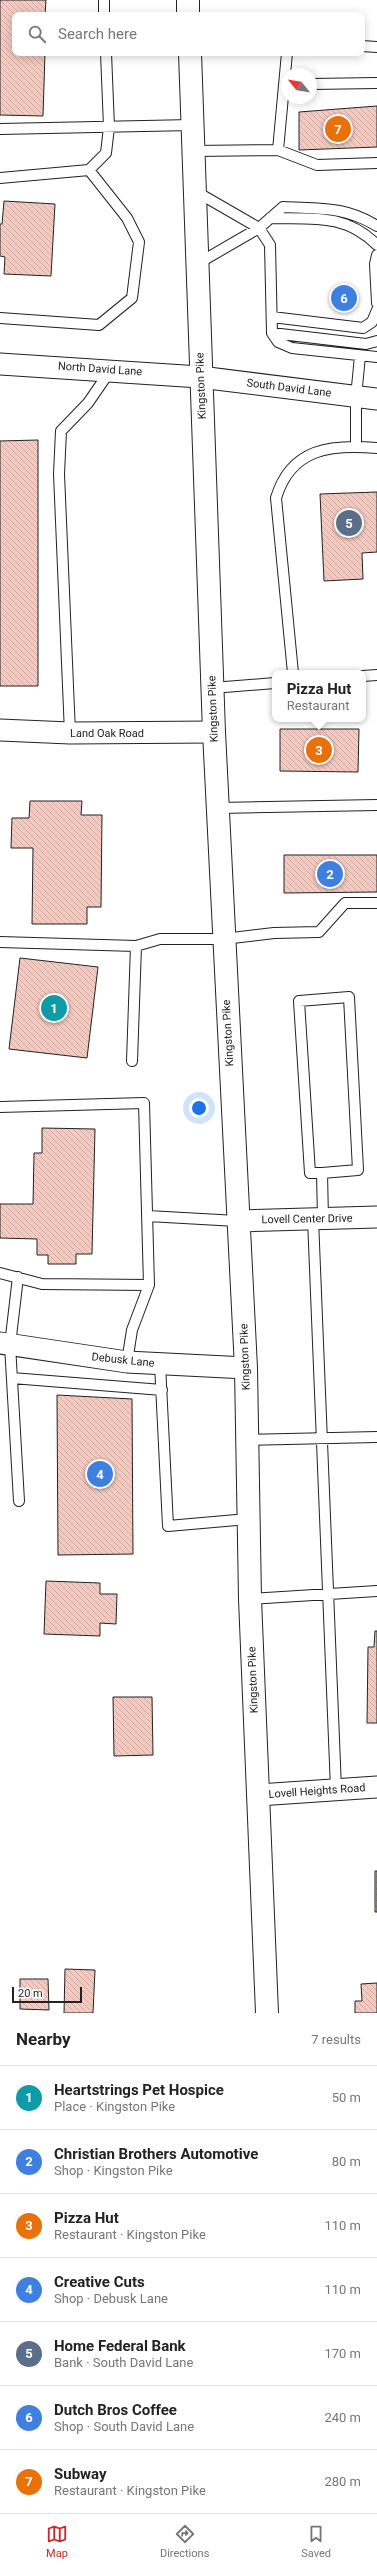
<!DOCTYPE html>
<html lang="en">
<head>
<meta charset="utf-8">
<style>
	:root { --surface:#fff; --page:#f6f6f6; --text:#222; --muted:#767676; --line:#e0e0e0; --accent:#c62828 }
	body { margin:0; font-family:Roboto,sans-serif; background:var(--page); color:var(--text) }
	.compass { position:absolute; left:281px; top:68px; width:36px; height:36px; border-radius:50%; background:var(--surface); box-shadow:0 2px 10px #0003; rotate:300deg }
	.scale { position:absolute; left:12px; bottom:10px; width:70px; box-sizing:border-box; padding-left:4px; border:2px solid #222; border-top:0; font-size:11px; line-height:14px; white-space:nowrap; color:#222; -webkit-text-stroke:3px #fff; paint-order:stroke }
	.you { position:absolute; left:199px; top:1108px; width:14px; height:14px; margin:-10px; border:3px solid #fff; border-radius:50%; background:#1a73e8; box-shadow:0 0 0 6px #1a73e833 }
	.badge { display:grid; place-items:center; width:26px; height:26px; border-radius:50%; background:var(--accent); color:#fff; font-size:13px; font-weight:700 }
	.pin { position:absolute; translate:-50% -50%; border:2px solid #fff; box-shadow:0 1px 4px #0006 }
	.popup { position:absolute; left:272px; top:670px; width:94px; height:52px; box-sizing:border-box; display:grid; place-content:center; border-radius:8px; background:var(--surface); filter:drop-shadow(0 1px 3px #0005); font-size:13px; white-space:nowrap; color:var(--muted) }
	.popup b { font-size:15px; color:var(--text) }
	.popup::after { content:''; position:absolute; left:50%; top:100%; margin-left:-8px; border:8px solid transparent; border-top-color:var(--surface) }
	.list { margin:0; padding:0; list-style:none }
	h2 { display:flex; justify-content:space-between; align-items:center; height:52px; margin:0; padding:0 16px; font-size:17px }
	h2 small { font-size:13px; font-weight:400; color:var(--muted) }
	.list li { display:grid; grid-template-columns:26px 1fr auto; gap:12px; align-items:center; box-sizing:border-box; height:64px; padding:0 16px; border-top:1px solid var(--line) }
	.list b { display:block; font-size:15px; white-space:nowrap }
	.list p { margin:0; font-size:13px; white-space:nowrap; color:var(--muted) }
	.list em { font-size:13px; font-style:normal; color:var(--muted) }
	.icon { flex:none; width:22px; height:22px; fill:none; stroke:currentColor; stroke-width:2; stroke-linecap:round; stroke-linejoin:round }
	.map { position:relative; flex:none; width:377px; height:2013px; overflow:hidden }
	.search { position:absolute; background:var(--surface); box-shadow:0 2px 10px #0003; left:12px; right:12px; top:12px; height:44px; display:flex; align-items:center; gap:10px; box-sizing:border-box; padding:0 14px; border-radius:8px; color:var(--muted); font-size:15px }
	.sheet { height:500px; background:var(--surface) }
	nav { display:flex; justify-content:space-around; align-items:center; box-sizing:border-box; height:56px; border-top:1px solid var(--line); background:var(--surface); font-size:11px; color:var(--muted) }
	nav a { display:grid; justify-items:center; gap:2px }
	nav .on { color:var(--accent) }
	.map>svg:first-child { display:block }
	.building { fill:url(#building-back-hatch); stroke:#222 }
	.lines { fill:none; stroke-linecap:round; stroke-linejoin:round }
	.lane-casing { stroke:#222; stroke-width:12 }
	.street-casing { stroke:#222; stroke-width:23 }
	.primary-casing { stroke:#222; stroke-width:24 }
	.lane { stroke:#fff; stroke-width:10 }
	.street { stroke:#fff; stroke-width:21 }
	.primary { stroke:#fff; stroke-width:22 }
	.labels { text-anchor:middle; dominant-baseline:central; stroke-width:3; stroke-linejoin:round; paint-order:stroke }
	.street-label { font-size:11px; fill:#222; stroke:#fff }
</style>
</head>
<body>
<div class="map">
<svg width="377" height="2013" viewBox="0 0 377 2013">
	<defs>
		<pattern id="building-back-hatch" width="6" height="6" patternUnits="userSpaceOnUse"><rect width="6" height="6" fill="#f3c9c0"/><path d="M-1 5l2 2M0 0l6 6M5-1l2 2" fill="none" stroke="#d0aca5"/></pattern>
	</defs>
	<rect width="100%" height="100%" fill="#fff"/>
	<!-- building -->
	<path class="building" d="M0 0H46L45 15H15V53H45L43 116 0 115Z
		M377 106V147L299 150V112Z
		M4 201 55 204 51 276 4 274 5 257 0 256V224H2Z
		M38 440V686H0V441Z
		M377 492V552L362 553 363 579 324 581 320 494Z
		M280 729H359L358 772 280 771Z
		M30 801H82L81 815H102L101 907H87V924H32L33 848H11L12 818H29Z
		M284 855H377V892L284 893Z
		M20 958 98 967 87 1058 9 1049Z
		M42 1128 95 1129 92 1254H76V1264H48V1255H37V1239L0 1238V1204H33L34 1153H42Z
		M57 1395 132 1399 133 1554 58 1555Z
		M46 1581 100 1583V1594H117L116 1624 100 1623V1636L44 1634Z
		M375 1631H377V1723H367L368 1647H374Z
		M113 1697H152L153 1755 114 1756Z
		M375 1871H377V1912H375Z
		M65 1969 95 1970 93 2013H64Z
		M20 1979H48L49 2010 20 2009Z
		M377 1983V2013H355V2001H362L361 1984Z"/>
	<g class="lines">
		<defs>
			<path id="lane" d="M104 0V15
				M362 46 377 47
				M311 84 377 83
				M0 129 192 125
				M278 150 287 53
				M193 151 278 150 317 165 377 163
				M0 178 89 170 106 153 109 127 106 53
				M195 191 259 228 270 245 272 333 278 342 292 348 377 357
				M270 218C312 219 345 213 377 245
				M377 255 375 264 377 303
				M197 264 259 228 283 207C320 209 345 206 377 226
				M272 317 363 328 372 322 377 310
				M0 318 99 325 132 298 139 242 127 218 89 170
				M272 333 366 344 377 341
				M356 447V397L360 356
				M293 673 276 498C291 448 331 444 377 448
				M363 676 377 675
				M212 688 275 683
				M70 733 59 474 61 431 88 403 110 371
				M218 808 377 805
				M0 942 136 946 160 939H224L274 933 319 932 345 903H377
				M132 1061 136 946
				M0 1107 144 1103 149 1285 132 1330 127 1362
				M322 1173H310L299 1001 349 997 358 1170 322 1173 323 1219
				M148 1216 237 1221
				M313 1219 336 1789
				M0 1273 42 1284 149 1285
				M18 1277 10 1345 19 1501
				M160 1364 168 1526 248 1519
				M12 1378 162 1390
				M246 1440 377 1437
				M250 1599 377 1591"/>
			<path id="street" d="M0 364 200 377 377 399
				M0 730 70 733 214 732
				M237 1221 377 1217
				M0 1343 127 1362 246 1368
				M258 1795 377 1787"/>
			<path id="primary" d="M188 0V15
				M190 53 214 732 246 1368 250 1599 267 2013"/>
		</defs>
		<!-- lane casing -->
		<use href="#lane" class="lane-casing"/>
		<!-- street casing -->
		<use href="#street" class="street-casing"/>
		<!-- primary casing -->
		<use href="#primary" class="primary-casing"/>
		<!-- lane -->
		<use href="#lane" class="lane"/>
		<!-- street -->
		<use href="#street" class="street"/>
		<!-- primary -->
		<use href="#primary" class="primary"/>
	</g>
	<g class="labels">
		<!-- street labels -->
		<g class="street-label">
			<text transform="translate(100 369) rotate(4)">North David Lane</text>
			<text transform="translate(201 386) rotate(-92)">Kingston Pike</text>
			<text transform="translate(289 388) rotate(7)">South David Lane</text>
			<text transform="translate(213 709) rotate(-92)">Kingston Pike</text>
			<text x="107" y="733">Land Oak Road</text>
			<text transform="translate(228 1033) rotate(-93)">Kingston Pike</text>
			<text transform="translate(307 1219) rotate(-1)">Lovell Center Drive</text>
			<text transform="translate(245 1357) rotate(-92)">Kingston Pike</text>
			<text transform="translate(123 1360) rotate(6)">Debusk Lane</text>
			<text transform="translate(253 1680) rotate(-92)">Kingston Pike</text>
			<text transform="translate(317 1791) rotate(-4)">Lovell Heights Road</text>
		</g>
	</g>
</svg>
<svg class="compass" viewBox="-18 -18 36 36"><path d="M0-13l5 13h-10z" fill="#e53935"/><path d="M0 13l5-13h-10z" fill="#767676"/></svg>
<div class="scale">20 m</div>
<div class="you"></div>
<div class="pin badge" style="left:54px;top:1008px;background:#0f9aa8">1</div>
<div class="pin badge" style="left:330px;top:874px;background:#3f7fe0">2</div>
<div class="pin badge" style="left:319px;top:750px;background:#e8710a">3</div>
<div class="popup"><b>Pizza Hut</b>Restaurant</div>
<div class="pin badge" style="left:100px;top:1474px;background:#3f7fe0">4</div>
<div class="pin badge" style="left:349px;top:523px;background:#5c6f8a">5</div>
<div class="pin badge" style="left:344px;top:298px;background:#3f7fe0">6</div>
<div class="pin badge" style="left:338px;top:129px;background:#e8710a">7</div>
<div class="search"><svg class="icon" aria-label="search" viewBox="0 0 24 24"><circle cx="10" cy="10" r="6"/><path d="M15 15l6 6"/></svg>Search here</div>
</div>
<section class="sheet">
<h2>Nearby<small>7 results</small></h2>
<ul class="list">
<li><span class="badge" style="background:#0f9aa8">1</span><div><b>Heartstrings Pet Hospice</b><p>Place · Kingston Pike</p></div><em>50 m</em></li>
<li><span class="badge" style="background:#3f7fe0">2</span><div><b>Christian Brothers Automotive</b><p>Shop · Kingston Pike</p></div><em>80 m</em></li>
<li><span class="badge" style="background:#e8710a">3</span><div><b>Pizza Hut</b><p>Restaurant · Kingston Pike</p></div><em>110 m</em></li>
<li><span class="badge" style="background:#3f7fe0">4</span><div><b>Creative Cuts</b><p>Shop · Debusk Lane</p></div><em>110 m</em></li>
<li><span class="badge" style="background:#5c6f8a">5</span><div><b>Home Federal Bank</b><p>Bank · South David Lane</p></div><em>170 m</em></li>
<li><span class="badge" style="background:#3f7fe0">6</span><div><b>Dutch Bros Coffee</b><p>Shop · South David Lane</p></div><em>240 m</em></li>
<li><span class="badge" style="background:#e8710a">7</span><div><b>Subway</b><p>Restaurant · Kingston Pike</p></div><em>280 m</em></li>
</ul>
</section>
<nav>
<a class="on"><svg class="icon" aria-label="map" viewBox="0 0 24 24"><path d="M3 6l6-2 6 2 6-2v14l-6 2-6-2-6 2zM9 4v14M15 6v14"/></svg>Map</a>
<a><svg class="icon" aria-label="directions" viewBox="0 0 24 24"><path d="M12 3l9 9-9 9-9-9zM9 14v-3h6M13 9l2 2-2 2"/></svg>Directions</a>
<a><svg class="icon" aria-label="saved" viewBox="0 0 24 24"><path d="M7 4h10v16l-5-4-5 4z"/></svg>Saved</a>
</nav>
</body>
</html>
